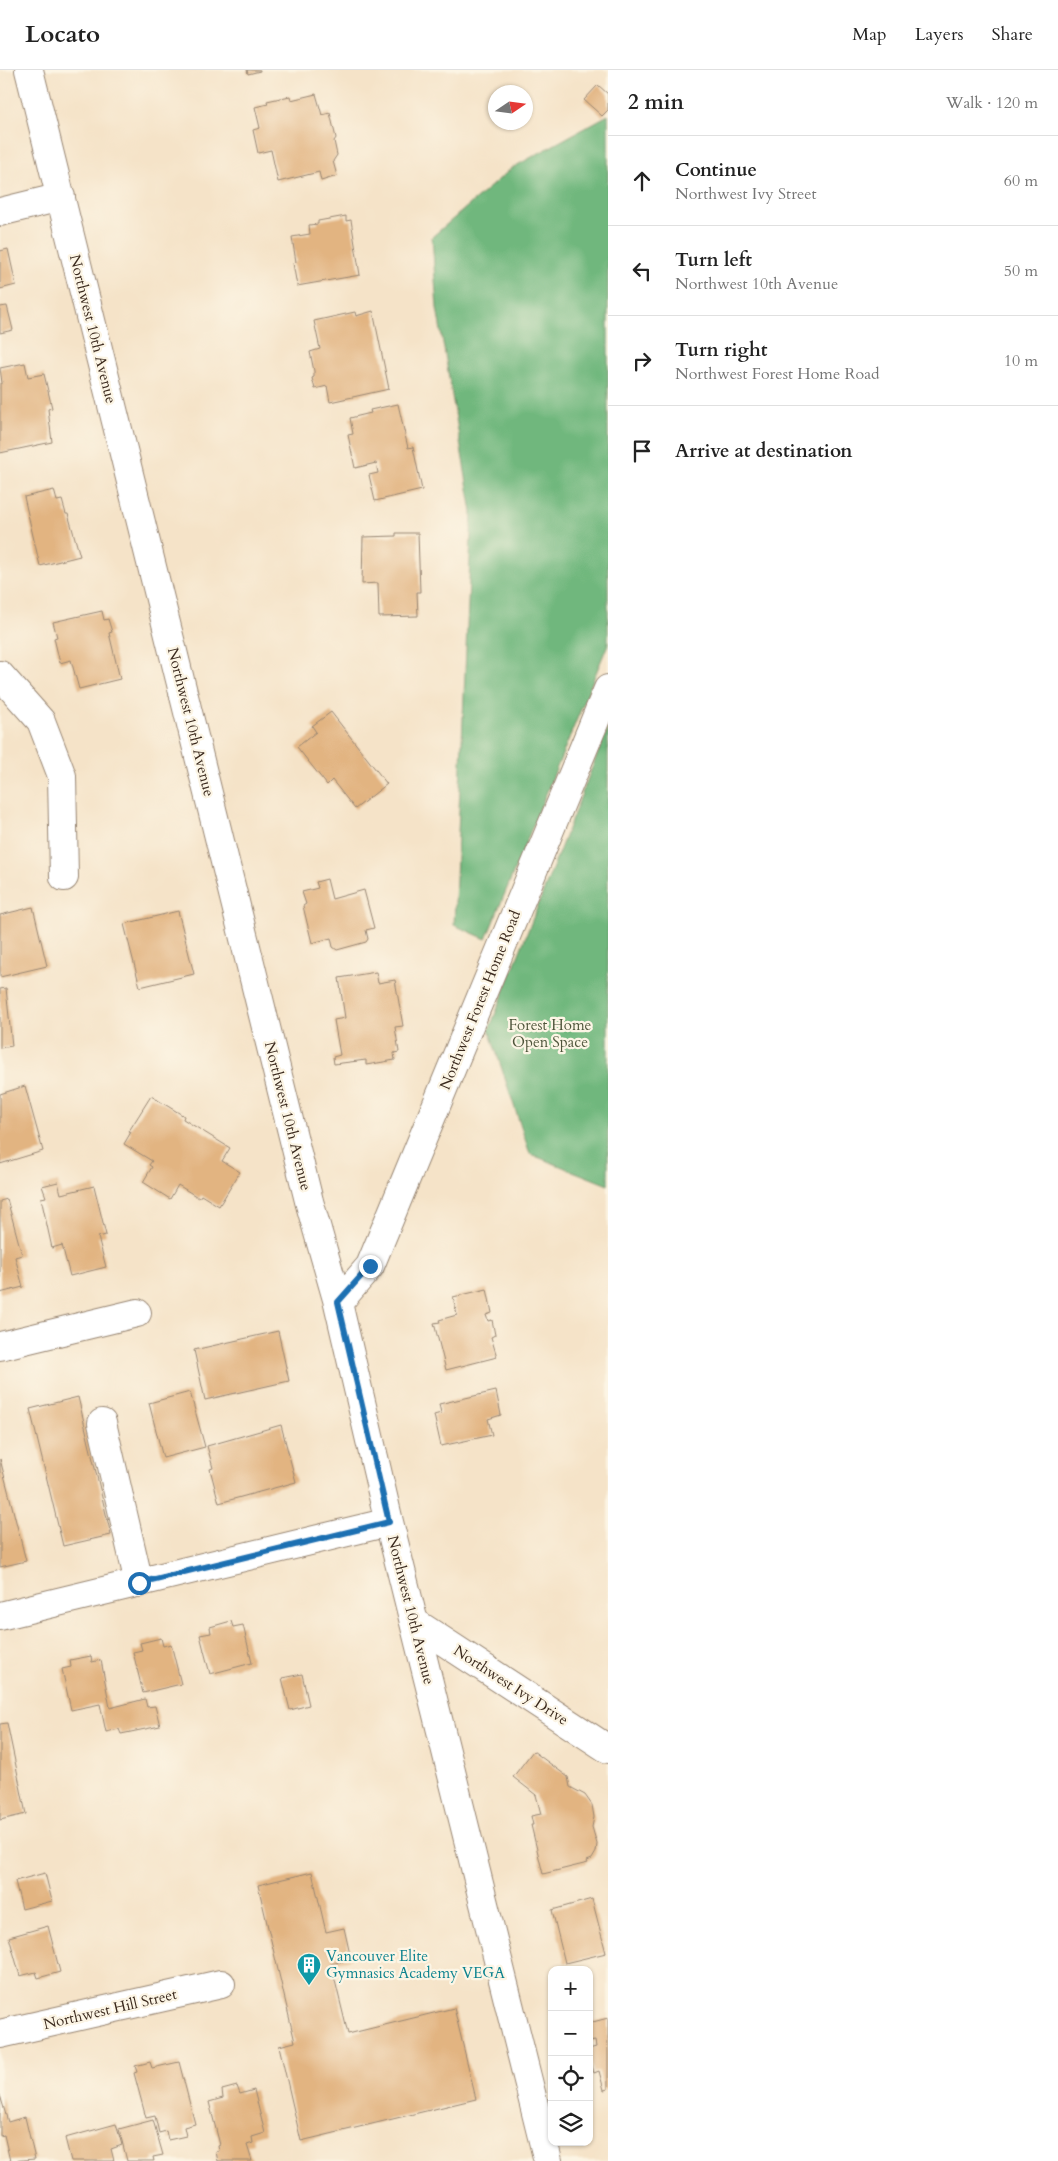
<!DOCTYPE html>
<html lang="en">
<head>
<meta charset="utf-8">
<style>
	:root { --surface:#fff; --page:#f6f6f6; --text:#222; --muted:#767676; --line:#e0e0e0 }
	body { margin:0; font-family:Cardo,serif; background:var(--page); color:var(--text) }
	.controls { position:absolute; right:15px; bottom:15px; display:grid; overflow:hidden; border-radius:10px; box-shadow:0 1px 4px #0004 }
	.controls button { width:45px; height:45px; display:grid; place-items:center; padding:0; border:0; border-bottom:1px solid var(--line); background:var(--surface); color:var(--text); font:25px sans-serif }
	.compass { position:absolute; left:488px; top:15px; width:45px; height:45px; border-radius:50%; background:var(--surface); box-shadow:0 1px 4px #0004; rotate:77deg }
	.stop { position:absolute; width:15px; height:15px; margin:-11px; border:4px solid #1f6fb2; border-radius:50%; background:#fff }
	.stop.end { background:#1f6fb2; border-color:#fff; box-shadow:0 1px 5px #0008 }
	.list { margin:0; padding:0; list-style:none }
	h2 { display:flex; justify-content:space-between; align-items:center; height:65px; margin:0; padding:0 20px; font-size:21px }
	h2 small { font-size:16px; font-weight:400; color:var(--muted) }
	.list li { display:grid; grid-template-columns:32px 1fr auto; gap:15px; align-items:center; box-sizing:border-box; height:90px; padding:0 20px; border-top:1px solid var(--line) }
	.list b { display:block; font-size:19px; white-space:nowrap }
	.list p { margin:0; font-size:16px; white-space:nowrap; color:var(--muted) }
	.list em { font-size:16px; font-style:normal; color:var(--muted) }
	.icon { flex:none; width:28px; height:28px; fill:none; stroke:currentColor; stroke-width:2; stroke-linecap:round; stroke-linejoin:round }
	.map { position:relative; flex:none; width:608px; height:2091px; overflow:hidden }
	header { display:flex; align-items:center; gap:30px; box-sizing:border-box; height:70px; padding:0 25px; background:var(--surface); border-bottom:1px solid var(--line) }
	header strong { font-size:24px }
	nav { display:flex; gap:28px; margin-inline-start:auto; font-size:18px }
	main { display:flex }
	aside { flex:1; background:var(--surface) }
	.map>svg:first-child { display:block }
	.forest { fill:#6fb77d; stroke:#55704e }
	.building { fill:#e2b481 }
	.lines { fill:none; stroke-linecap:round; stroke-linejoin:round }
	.minor-casing { stroke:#988673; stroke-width:30 }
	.minor { stroke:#fff; stroke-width:28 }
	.route { stroke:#1f6fb2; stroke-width:6 }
	.labels { text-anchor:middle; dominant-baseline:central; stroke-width:4.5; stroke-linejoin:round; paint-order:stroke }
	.street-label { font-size:15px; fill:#3b2a1e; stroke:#fcf5e5 }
	.park-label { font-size:15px; fill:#4f553b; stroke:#fcf5e5 }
	.culture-label { font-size:15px; fill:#0d838f; stroke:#fcf5e5; text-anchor:start }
</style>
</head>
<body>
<header>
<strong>Locato</strong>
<nav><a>Map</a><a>Layers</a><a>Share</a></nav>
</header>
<main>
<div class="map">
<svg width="608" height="2091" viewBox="0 0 608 2091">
	<rect width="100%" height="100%" fill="#fcf5e5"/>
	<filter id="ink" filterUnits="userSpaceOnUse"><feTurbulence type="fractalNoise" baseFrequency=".02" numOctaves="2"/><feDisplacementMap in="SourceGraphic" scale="10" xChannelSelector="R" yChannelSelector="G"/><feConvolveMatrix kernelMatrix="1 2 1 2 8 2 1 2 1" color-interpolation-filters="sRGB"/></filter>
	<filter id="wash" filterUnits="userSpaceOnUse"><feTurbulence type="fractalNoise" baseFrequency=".0096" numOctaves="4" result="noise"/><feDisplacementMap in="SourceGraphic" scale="20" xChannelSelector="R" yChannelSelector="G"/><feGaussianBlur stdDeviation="1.12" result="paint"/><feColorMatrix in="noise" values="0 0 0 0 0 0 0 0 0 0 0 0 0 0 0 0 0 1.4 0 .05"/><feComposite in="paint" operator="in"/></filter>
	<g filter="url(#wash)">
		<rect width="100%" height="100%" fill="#f5e3c8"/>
		<!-- forest -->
		<path class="forest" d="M608 45V574L486 869 454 855 472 442 437 238 432 167 512 98Z
			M608 657V1115L530 1084 489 960Z"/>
		<g id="blocks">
			<!-- building -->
			<path class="building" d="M247 0H260V1L248 4Z
				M598 15 608 24V40L602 46 584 30Z
				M316 24 322 45 330 43 336 68 334 71 337 85 333 91 337 106 321 111 319 102 278 112 271 80 258 83 253 60 260 58 255 37 268 34 267 31 290 26 291 30Z
				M346 146V151L351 150 360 205 297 216 293 193 296 192 292 167 310 164 309 155 318 154V151Z
				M8 179 16 215 0 219V181Z
				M7 236 13 260 0 263V237Z
				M373 241 389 319 330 332 327 316 315 319 312 308 314 307V301L310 282 320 279 314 251 355 242 356 246Z
				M25 293 28 307 44 304 52 338 48 339 52 372 0 383V313H2L0 298Z
				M398 334 408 378 413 377 422 420 375 431 369 405 378 403 376 393 355 398 348 365 353 364 350 348 371 343 370 340Z
				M54 420 57 431 62 430 66 444H68L80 486 40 496 24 427Z
				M396 463H418L420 522H417L418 546 379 547 378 513 362 514 363 467 396 466Z
				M102 541 104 550 108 549 112 562 109 563 120 609 79 619 71 590 60 593 54 568 57 567 53 552Z
				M331 642 387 714 355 739 332 710 327 715 297 677 316 662 312 656Z
				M327 809 332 829 364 820 374 858 366 860 368 869 366 872 337 880 333 877 331 868 312 873 303 836 306 834 302 822 318 818 316 812Z
				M33 837 47 896 0 907V845Z
				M178 841 194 904 140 917 124 854Z
				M376 902 378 913 395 910 403 956 395 957 399 982 394 983 395 990 366 995V990L334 994 333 987 340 985 334 950 345 948 339 908Z
				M6 918 12 976 0 978V919Z
				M25 1016 43 1081 0 1094V1024Z
				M151 1026 184 1046 183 1049 230 1078 222 1091 240 1102 219 1136 201 1125 199 1128 178 1115 170 1129 143 1112 152 1097 149 1095 152 1091 124 1074 131 1062 129 1061Z
				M58 1112 61 1124 94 1116 106 1165 98 1167 106 1197 70 1206 62 1175 52 1178 41 1128 46 1127 42 1116Z
				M7 1129 22 1185 15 1187 23 1217 0 1223V1131Z
				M487 1219 492 1243 486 1245 488 1251 492 1250 495 1265 491 1267 497 1287 446 1300 434 1253 440 1252 439 1250 457 1245 453 1227Z
				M278 1261 289 1311 205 1330 194 1280Z
				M496 1321 501 1345 488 1349 492 1365 441 1376 434 1345 441 1343 439 1334Z
				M190 1322 205 1377 163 1388 149 1333Z
				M78 1327 111 1465 63 1476 30 1339Z
				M281 1355 296 1412 219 1433 210 1399 213 1398 207 1376Z
				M0 1389 26 1491 0 1497Z
				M231 1551 233 1557 243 1555 252 1593 210 1604 200 1565 211 1563 210 1557Z
				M161 1568 163 1576 171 1574 181 1614 143 1623 133 1582 142 1580 140 1573Z
				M91 1586 92 1592 101 1590 110 1638 145 1629 147 1637 155 1636 160 1656 121 1664 119 1659 106 1662 100 1634 71 1640 62 1599 71 1597 70 1590Z
				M302 1604 309 1635 290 1640 282 1608Z
				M7 1653 26 1744 0 1750V1654Z
				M533 1681 568 1707 570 1717 585 1725 592 1735 594 1747 592 1757 597 1774 596 1782 592 1789 587 1791 588 1793 543 1804 531 1755H533L531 1746 541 1744 536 1725 513 1707Z
				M312 1802 326 1862 344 1858 351 1889 331 1894 348 1964 454 1938 476 2029 301 2071 279 1976 295 1972 258 1815Z
				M45 1803 52 1831 22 1839 15 1811Z
				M592 1829 606 1883 565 1893 552 1840Z
				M48 1856 60 1902 38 1908 36 1902 20 1906 9 1867Z
				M608 1948V2019L604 2020 599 2001 594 2003 589 1986V1979L596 1977 595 1971 589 1972V1953Z
				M150 1992 152 1998 179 1992 195 2054 184 2057 186 2066 168 2070 166 2061 159 2063 155 2046 146 2048 134 2003 137 2002 135 1996Z
				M237 2016 240 2024 254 2020 265 2063 252 2067 253 2073 247 2075 252 2091H218L216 2082 219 2081 218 2076 220 2075 209 2032 223 2028 222 2020Z
				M0 2025 8 2052 25 2047 35 2089 10 2091 4 2065 0 2066Z
				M153 2050 163 2085 153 2087 154 2091H127L119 2059Z
				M116 2054 122 2075 111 2079 114 2091H71L65 2068Z"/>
		</g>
	</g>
	<g filter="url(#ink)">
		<use href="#blocks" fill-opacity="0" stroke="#988673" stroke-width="1"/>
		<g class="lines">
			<defs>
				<path id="minor" d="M29 0 309 1131 338 1233 389 1452 548 2091
					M0 142 61 127
					M0 605 41 651 62 706 64 807
					M338 1233 370 1196 608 619
					M0 1276 137 1243
					M102 1353 139 1513
					M0 1546 389 1452
					M414 1552 608 1679
					M0 1964 221 1914"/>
			</defs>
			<!-- minor casing -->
			<use href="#minor" class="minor-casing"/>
			<!-- minor -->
			<use href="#minor" class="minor"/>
		</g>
	</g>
	<g class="lines" filter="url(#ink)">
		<!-- route -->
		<path class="route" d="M139 1513 389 1452 338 1232 370 1196"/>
	</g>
	<!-- icons -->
	<defs>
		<symbol id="building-pin" viewBox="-11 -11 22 30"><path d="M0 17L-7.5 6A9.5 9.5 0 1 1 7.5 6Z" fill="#0f9aa8" stroke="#fcf5e5"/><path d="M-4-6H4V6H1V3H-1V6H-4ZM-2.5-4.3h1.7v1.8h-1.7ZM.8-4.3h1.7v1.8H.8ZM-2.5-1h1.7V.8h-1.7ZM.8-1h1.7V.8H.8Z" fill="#fff"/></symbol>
	</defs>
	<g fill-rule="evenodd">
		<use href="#building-pin" x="295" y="1881" width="28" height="38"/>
	</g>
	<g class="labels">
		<!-- street labels -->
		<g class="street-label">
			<text transform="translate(93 259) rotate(76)">Northwest 10th Avenue</text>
			<text transform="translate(191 652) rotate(76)">Northwest 10th Avenue</text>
			<text transform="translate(480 930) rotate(-68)">Northwest Forest Home Road</text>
			<text transform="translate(288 1046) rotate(76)">Northwest 10th Avenue</text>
			<text transform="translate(411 1540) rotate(76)">Northwest 10th Avenue</text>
			<text transform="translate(511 1615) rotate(33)">Northwest Ivy Drive</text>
			<text transform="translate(110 1939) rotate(-13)">Northwest Hill Street</text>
		</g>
		<!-- park labels -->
		<g class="park-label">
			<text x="550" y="955">Forest Home<tspan x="550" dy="17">Open Space</tspan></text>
		</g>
		<!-- culture labels -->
		<g class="culture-label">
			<text x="326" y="1886">Vancouver Elite<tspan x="326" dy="17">Gymnasics Academy VEGA</tspan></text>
		</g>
	</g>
</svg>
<div class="controls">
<button>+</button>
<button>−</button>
<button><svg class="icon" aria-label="locate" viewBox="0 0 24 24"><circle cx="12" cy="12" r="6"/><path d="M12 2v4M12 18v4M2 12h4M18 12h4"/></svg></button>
<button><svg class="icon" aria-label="layers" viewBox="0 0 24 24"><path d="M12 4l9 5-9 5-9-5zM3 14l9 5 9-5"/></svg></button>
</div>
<svg class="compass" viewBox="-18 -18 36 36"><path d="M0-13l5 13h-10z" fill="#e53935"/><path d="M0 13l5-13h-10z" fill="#767676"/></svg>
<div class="stop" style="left:139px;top:1513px"></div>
<div class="stop end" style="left:370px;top:1196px"></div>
</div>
<aside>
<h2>2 min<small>Walk · 120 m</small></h2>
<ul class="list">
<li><svg class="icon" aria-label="ahead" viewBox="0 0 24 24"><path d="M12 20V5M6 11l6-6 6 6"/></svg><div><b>Continue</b><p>Northwest Ivy Street</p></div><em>60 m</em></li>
<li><svg class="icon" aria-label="left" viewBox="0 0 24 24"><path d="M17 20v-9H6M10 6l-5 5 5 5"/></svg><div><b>Turn left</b><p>Northwest 10th Avenue</p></div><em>50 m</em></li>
<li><svg class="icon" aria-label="right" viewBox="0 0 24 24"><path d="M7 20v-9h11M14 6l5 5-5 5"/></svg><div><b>Turn right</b><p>Northwest Forest Home Road</p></div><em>10 m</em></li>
<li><svg class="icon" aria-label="arrive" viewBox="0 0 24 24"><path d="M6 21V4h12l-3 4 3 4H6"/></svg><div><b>Arrive at destination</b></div></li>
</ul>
</aside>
</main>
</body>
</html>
